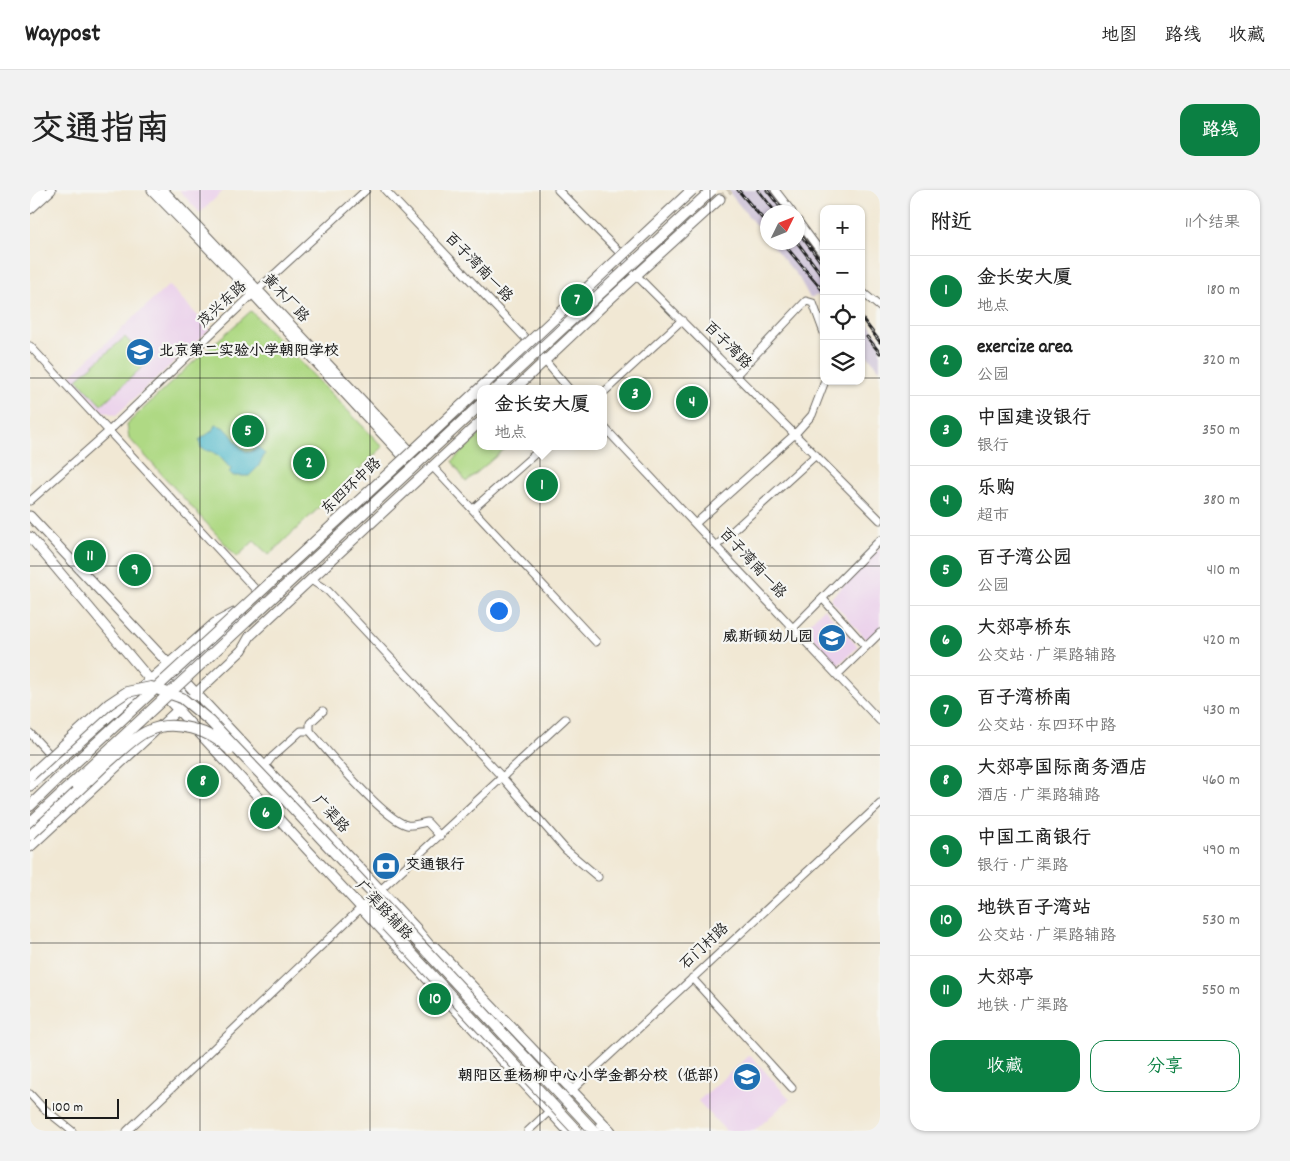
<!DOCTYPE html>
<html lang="zh">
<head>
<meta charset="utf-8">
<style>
	:root { --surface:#fff; --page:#f2f2f2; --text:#222; --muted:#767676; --line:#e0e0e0; --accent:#0b8043 }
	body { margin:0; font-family:Dekko,"LXGW WenKai TC",sans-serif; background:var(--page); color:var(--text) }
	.controls { position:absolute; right:15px; top:15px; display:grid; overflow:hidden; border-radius:10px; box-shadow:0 1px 4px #0004 }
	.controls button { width:45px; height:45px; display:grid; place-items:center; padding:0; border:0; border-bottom:1px solid var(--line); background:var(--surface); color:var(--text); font:25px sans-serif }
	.compass { position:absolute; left:730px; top:15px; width:45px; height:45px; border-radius:50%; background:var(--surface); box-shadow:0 1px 4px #0004; rotate:47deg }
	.scale { position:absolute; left:15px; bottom:12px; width:74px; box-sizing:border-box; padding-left:5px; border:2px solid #1c1c1c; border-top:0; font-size:14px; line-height:18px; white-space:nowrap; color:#1c1c1c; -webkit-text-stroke:4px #f6f6f2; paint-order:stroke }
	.you { position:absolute; left:468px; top:420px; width:18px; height:18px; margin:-12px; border:4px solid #fff; border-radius:50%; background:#1a73e8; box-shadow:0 0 0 8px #1a73e833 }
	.badge { display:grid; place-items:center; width:32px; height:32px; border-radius:50%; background:var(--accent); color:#fff; font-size:16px; font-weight:700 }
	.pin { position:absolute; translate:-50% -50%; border:2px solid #fff; box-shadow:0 1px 5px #0006 }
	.popup { position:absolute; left:447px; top:195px; width:130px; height:65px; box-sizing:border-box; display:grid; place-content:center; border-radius:10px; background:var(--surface); filter:drop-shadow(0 1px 4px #0005); font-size:16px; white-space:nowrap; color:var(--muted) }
	.popup b { font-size:19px; color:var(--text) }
	.popup::after { content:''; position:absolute; left:50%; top:100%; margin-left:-10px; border:10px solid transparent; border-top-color:var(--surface) }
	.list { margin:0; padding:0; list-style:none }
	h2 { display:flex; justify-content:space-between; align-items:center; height:65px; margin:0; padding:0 20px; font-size:21px }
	h2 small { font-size:16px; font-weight:400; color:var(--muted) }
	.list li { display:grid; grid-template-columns:32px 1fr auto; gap:15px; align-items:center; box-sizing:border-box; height:70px; padding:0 20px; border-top:1px solid var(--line) }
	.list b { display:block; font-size:19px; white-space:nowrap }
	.list p { margin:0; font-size:16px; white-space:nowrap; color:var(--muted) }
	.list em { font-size:16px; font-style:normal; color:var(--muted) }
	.actions { display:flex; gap:10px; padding:15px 20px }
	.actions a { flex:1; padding:11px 0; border:1px solid var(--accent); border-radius:15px; text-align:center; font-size:18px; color:var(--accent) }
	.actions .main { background:var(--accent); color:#fff }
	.icon { flex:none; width:28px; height:28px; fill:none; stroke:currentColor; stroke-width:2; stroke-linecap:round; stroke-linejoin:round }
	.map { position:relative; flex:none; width:850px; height:941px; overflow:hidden; border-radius:15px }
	header { display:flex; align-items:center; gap:30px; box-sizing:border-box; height:70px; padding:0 25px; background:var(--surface); border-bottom:1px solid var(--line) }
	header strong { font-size:24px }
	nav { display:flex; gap:28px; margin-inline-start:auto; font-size:18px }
	.intro { display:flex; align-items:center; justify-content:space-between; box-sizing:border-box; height:120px; padding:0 30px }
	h1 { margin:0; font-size:35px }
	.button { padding:12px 22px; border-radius:15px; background:var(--accent); color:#fff; font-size:18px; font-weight:700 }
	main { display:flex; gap:30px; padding:0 30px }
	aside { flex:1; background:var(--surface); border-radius:15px; box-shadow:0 1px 4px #0004 }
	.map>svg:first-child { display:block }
	.built { fill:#ebd1eb }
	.industrial { fill:#cbbfd5 }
	.green { fill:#afd984; stroke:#667a50 }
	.water { fill:#4cb7c9; stroke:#346a72 }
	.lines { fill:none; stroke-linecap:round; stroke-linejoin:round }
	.minor-tunnel { stroke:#d1c9b8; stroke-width:7; stroke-dasharray:7 3.5; stroke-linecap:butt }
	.minor-casing { stroke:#67635c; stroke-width:9 }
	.major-casing { stroke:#67635c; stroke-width:11 }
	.highway-casing { stroke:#67635c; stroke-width:12 }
	.minor { stroke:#fff; stroke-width:7 }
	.major { stroke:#fff; stroke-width:9 }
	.highway { stroke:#fff; stroke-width:10 }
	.rail-casing { stroke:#1c1c1c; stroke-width:3 }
	.rail { stroke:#f6f6f2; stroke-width:1; stroke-dasharray:4; stroke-linecap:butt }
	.highway-bridge-casing { stroke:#67635c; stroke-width:12; stroke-linecap:butt }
	.highway-bridge { stroke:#fff; stroke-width:10 }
	.grid { fill:none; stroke:#1c1c1c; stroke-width:1; stroke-opacity:0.55 }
	.labels { text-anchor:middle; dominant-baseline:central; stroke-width:4.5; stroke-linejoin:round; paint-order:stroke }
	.street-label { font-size:15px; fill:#1c1c1c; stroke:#f6f6f2 }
	.poi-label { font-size:15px; font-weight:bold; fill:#1c1c1c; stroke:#f6f6f2; text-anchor:start }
</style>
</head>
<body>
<header>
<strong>Waypost</strong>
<nav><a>地图</a><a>路线</a><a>收藏</a></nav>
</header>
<div class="intro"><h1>交通指南</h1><a class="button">路线</a></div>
<main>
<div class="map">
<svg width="850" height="941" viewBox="0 0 850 941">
	<rect width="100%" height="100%" fill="#f6f6f2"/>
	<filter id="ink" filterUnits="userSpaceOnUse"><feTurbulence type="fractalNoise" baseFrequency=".02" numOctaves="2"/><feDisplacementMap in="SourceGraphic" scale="10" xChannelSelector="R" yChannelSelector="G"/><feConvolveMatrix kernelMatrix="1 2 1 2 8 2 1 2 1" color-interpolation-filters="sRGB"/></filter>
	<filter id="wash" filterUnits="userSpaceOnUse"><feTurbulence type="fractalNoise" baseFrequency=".0096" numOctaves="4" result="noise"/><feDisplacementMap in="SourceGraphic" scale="20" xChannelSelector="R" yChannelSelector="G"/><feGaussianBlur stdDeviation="1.12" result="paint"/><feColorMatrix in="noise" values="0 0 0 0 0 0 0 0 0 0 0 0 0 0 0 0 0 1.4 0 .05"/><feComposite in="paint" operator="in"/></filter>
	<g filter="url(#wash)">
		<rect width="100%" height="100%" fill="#f1e8d4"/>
		<!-- built -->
		<path class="built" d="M149 0H194L170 23Z
			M139 95 180 139 86 225 72 221 40 186Z
			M850 358V437L837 450 800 409Z
			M794 418 828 457 808 475 775 438Z
			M720 865 760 909 724 941H696L668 911Z"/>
		<!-- industrial -->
		<path class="industrial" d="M697 0H740L756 22H738L737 49Z
			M768 38 794 72V113L788 105 780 108 769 88 740 53 768 52Z
			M831 124 850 149V180L831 158Z"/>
		<!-- green -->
		<path class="green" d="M221 121 353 257 239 365 224 351 207 367 99 248 97 234 159 176Z
			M95 147 118 172 71 215 47 189Z
			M451 244V256H478L436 292 422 271Z"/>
		<!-- water -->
		<path class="water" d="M185 235C203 236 206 261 220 262L228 257 235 264 228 277 219 286H204L199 283 201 279 189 266 181 261H178L171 258 169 250 182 241Z"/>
	</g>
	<g filter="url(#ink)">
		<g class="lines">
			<!-- minor-tunnel -->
			<path class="minor-tunnel" d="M690 9 700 0"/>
			<defs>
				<path id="minor" d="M355 0 497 150 539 199
					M528 0 590 63 606 85 850 330
					M745 0 762 22
					M768 31 794 66
					M831 101 850 117
					M0 156 227 401
					M706 185 776 111 783 113 794 143
					M573 203 652 130
					M573 236 850 531
					M402 276 566 452
					M0 311 79 241 223 104 336 0
					M443 319 514 256
					M665 334 765 244 782 225 795 191
					M686 356 786 265
					M281 390 298 401 472 587 536 660 568 687
					M793 409 836 457
					M763 438 850 350
					M807 485 850 443
					M293 521 280 533V541C298 562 354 630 377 635 383 636 391 633 397 632L410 646
					M0 543 23 568
					M234 577 242 567 271 541H280
					M662 788 762 898
					M0 904 12 917 42 941
					M97 941 331 718 535 529
					M498 941 850 614
					M555 941 557 938 577 936"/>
				<path id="major" d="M122 0 223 104 372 265
					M133 0 378 259
					M0 11 11 0
					M0 19 21 0
					M475 182 551 113 580 83
					M485 199 578 111 690 9
					M0 326 387 739
					M0 347 121 491 538 941
					M147 490 186 453 212 425
					M126 492 148 498 158 511
					M162 507 212 460 220 446 451 231
					M0 596 185 433 204 423
					M0 657 151 517
					M405 757 581 941"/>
				<path id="highway" d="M0 616 34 583
					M0 633 43 593
					M331 718 356 736
					M383 736 413 772"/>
			</defs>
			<!-- minor casing -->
			<use href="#minor" class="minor-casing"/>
			<!-- major casing -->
			<use href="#major" class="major-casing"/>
			<!-- highway casing -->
			<use href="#highway" class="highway-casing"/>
			<!-- minor -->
			<use href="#minor" class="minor"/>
			<!-- major -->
			<use href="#major" class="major"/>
			<!-- highway -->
			<use href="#highway" class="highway"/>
			<defs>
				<path id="rail" d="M708 0 738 35
					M728 0 745 22
					M737 0 754 22
					M768 41 794 76
					M752 52 794 102
					M767 52 794 88
					M831 127 850 152
					M837 147 850 163"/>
			</defs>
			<!-- rail casing -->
			<use href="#rail" class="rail-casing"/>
			<!-- rail -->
			<use href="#rail" class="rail"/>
			<defs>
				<path id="highway-bridge" d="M467 199 682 0
					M34 583 370 273 662 0
					M0 586 79 514 97 502 121 497 152 508 180 531 261 616 564 941
					M43 593 451 214
					M0 645C26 622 51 598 76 574 87 565 105 546 118 541 143 528 181 541 200 560
					M356 736 547 941"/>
			</defs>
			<!-- highway-bridge casing -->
			<use href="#highway-bridge" class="highway-bridge-casing"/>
			<!-- highway-bridge -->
			<use href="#highway-bridge" class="highway-bridge"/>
		</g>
	</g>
	<!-- grid -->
	<path class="grid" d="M170 0V941M340 0V941M510 0V941M680 0V941M0 188H794M831 188H850M0 376H850M0 565H850M0 753H850"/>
	<!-- icons -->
	<defs>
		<symbol id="school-disc" viewBox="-11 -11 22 22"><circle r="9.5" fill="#1f6fb2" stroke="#f6f6f2"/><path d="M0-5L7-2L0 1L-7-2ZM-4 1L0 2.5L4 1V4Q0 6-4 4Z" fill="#fff"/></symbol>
		<symbol id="bank-disc" viewBox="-11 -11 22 22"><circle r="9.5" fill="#1f6fb2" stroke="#f6f6f2"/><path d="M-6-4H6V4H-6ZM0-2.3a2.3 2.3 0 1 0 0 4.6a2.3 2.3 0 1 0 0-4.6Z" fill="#fff"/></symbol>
	</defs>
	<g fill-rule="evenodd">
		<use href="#school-disc" x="94" y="146" width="32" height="32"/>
		<use href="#school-disc" x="786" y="432" width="32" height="32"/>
		<use href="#bank-disc" x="340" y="660" width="32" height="32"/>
		<use href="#school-disc" x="701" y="871" width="32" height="32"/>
	</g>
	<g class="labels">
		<!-- street labels -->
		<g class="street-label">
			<text transform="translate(448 78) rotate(46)">百子湾南一路</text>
			<text transform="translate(255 109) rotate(47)">黄木厂路</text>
			<text transform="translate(193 115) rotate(-43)">茂兴东路</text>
			<text transform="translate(697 156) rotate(45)">百子湾路</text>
			<text transform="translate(322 297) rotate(-43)">东四环中路</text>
			<text transform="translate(722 374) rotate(47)">百子湾南一路</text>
			<text transform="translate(300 625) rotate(47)">广渠路</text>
			<text transform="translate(353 721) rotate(47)">广渠路辅路</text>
			<text transform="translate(675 757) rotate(-43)">石门村路</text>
		</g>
		<!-- poi labels -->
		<g class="poi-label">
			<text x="129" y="162">北京第二实验小学朝阳学校</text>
			<text x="783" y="448" text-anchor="end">威斯顿幼儿园</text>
			<text x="375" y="676">交通银行</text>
			<text x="698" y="887" text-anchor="end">朝阳区垂杨柳中心小学金都分校（低部）</text>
		</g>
	</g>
</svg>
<div class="controls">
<button>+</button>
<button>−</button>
<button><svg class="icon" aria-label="locate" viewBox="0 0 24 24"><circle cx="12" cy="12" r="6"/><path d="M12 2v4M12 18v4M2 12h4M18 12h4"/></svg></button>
<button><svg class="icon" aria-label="layers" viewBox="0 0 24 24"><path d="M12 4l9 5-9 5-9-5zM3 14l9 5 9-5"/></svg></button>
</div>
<svg class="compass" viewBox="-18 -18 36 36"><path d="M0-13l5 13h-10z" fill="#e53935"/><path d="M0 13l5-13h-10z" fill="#767676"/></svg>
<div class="scale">100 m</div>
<div class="you"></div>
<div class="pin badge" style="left:512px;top:295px">1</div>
<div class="popup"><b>金长安大厦</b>地点</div>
<div class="pin badge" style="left:279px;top:273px">2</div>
<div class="pin badge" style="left:605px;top:204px">3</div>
<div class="pin badge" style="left:662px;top:212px">4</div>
<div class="pin badge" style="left:218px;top:241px">5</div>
<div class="pin badge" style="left:236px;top:623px">6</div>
<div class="pin badge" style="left:547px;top:110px">7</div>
<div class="pin badge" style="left:173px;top:591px">8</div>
<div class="pin badge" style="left:105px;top:380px">9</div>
<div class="pin badge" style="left:405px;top:809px">10</div>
<div class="pin badge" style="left:60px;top:366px">11</div>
</div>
<aside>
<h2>附近<small>11个结果</small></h2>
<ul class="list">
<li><span class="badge">1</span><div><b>金长安大厦</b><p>地点</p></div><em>180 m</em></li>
<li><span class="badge">2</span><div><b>exercize area</b><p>公园</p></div><em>320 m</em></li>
<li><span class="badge">3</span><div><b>中国建设银行</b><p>银行</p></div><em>350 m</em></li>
<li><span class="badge">4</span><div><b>乐购</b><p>超市</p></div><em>380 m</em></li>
<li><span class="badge">5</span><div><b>百子湾公园</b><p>公园</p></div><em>410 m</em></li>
<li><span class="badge">6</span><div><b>大郊亭桥东</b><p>公交站 · 广渠路辅路</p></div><em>420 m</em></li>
<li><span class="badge">7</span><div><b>百子湾桥南</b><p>公交站 · 东四环中路</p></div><em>430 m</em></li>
<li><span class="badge">8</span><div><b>大郊亭国际商务酒店</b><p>酒店 · 广渠路辅路</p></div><em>460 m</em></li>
<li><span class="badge">9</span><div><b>中国工商银行</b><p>银行 · 广渠路</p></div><em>490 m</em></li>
<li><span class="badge">10</span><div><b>地铁百子湾站</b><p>公交站 · 广渠路辅路</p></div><em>530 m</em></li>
<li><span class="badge">11</span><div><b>大郊亭</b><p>地铁 · 广渠路</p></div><em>550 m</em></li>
</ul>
<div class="actions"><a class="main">收藏</a><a>分享</a></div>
</aside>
</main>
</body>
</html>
